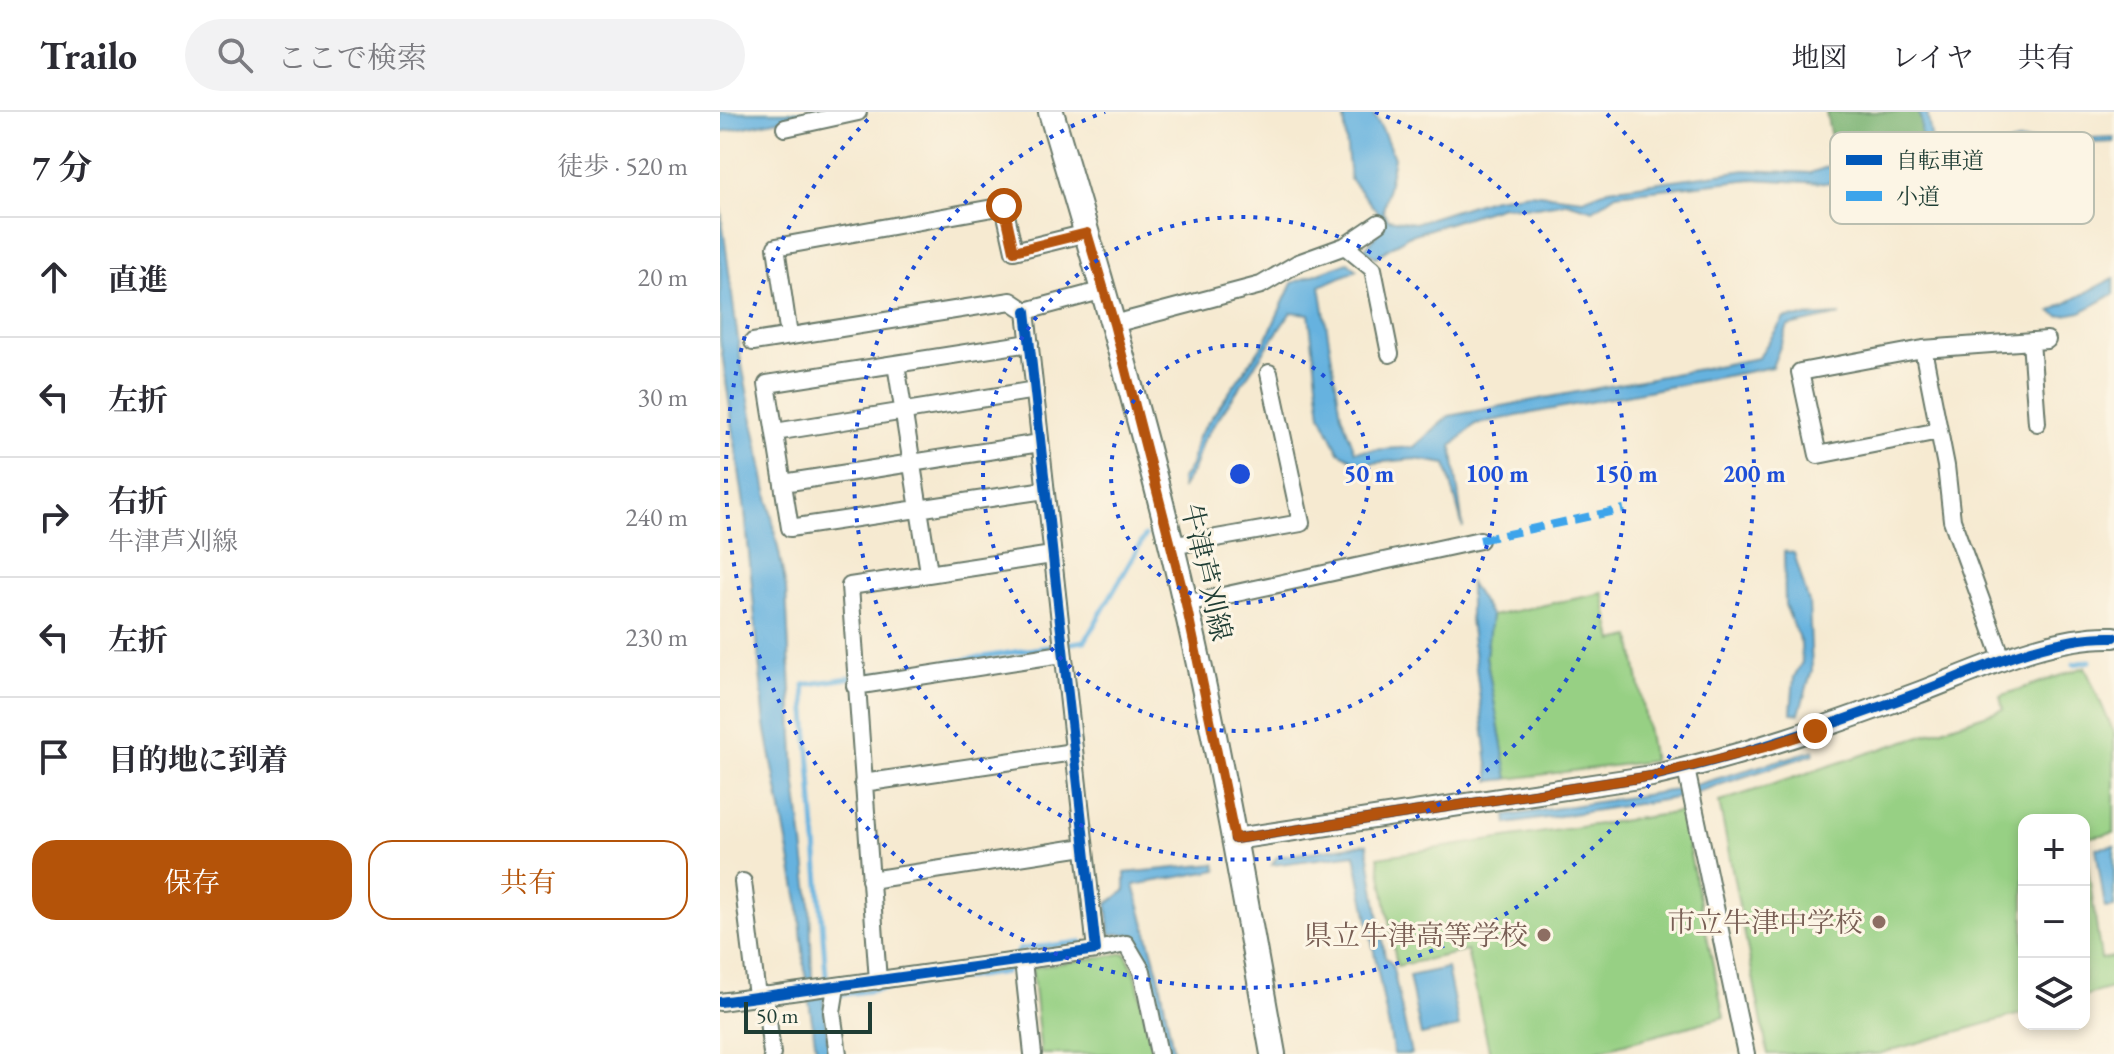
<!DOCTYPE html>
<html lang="ja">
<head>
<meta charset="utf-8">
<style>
	:root { --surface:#fff; --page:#f2f2f3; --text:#2b2b33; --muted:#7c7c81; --line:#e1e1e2; --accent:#b45309 }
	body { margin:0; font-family:"EB Garamond","Noto Serif JP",serif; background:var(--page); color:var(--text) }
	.controls { position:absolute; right:24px; bottom:24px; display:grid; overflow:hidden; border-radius:16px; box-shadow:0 4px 12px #0003 }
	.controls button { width:72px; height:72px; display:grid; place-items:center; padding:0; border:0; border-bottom:2px solid var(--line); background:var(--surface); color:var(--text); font:40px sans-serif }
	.scale { position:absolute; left:24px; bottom:20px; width:128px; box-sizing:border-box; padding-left:8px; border:4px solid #1f3d34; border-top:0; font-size:22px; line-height:28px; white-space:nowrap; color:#1f3d34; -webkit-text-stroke:6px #fcf5e5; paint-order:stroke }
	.stop { position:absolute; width:24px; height:24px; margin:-18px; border:6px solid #b45309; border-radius:50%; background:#fff }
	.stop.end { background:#b45309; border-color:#fff; box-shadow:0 2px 8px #0008 }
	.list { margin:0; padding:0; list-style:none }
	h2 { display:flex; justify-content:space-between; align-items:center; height:104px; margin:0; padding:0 32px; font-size:34px }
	h2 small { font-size:26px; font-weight:400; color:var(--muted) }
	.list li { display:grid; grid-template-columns:52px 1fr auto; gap:24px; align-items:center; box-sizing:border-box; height:120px; padding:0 32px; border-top:2px solid var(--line) }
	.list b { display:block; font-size:30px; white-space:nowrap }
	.list p { margin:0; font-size:26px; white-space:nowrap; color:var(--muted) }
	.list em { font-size:26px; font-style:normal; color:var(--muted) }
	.actions { display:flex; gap:16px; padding:24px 32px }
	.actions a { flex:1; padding:18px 0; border:2px solid var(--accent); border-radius:24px; text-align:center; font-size:28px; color:var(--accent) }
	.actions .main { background:var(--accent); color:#fff }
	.icon { flex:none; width:44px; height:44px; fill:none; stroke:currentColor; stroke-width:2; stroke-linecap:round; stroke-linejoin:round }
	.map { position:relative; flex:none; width:1394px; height:942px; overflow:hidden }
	header { display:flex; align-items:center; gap:48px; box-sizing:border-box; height:112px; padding:0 40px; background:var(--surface); border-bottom:2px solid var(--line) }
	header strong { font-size:38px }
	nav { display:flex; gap:44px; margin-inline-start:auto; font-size:28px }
	.search { width:560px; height:72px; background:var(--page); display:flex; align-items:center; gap:20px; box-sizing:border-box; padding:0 28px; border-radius:44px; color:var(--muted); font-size:30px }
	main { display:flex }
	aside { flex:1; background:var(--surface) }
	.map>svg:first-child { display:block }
	.green { fill:#97d084; stroke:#5b865c; stroke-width:2 }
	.forest { fill:#79b272; stroke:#4c7853; stroke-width:2 }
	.water { fill:#66b2df; stroke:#42788a; stroke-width:2 }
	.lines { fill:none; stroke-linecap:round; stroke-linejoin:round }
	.stream { stroke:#66b2df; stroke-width:5 }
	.minor-casing { stroke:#6a7a6b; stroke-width:20 }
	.tertiary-casing { stroke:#6a7a6b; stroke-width:24 }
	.primary-casing { stroke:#6a7a6b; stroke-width:28 }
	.minor { stroke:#fff; stroke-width:16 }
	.tertiary { stroke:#fff; stroke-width:20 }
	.primary { stroke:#fff; stroke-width:24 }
	.quiet { stroke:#3da4eb; stroke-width:8; stroke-dasharray:16 8; stroke-linecap:butt }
	.cycleway-casing { stroke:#fcf5e5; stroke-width:15 }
	.cycleway { stroke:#0057b8; stroke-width:10 }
	.route { stroke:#b45309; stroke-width:10 }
	.ring { fill:none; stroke:#1d4ed8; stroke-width:4; stroke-dasharray:4 8 }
	.education-dot { fill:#8d6e63; stroke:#fcf5e5; stroke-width:3 }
	.labels { text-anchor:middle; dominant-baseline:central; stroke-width:6; stroke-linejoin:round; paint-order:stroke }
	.street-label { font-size:28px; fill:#1f3d34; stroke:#fcf5e5 }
	.education-label { font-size:28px; fill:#785e54; stroke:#fcf5e5; text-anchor:end }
	.key { fill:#fcf5e5; stroke:#babeb0; stroke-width:2 }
	.key-label { font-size:22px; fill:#1f3d34 }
	.centre { fill:#1d4ed8; stroke:#fcf5e5; stroke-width:4 }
	.ring-label { font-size:24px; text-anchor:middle; font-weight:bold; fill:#1d4ed8; stroke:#fcf5e5; stroke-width:6; stroke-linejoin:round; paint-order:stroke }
</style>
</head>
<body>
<header>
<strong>Trailo</strong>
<div class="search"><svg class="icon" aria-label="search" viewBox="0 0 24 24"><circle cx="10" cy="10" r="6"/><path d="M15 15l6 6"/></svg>ここで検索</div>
<nav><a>地図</a><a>レイヤ</a><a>共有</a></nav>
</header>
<main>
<aside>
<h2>7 分<small>徒歩 · 520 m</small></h2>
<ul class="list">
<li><svg class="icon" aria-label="ahead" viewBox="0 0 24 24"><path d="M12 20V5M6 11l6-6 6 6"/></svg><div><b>直進</b></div><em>20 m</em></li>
<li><svg class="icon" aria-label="left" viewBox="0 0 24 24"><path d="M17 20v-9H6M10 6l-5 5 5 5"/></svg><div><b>左折</b></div><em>30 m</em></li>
<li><svg class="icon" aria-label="right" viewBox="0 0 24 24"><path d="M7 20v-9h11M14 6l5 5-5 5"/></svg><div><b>右折</b><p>牛津芦刈線</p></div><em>240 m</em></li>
<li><svg class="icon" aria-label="left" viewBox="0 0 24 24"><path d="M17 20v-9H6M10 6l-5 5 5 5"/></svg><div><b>左折</b></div><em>230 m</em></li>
<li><svg class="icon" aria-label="arrive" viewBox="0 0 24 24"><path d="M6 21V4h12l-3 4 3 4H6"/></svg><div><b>目的地に到着</b></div></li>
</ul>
<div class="actions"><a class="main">保存</a><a>共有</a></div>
</aside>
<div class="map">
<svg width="1394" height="942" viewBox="0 0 1394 942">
	<rect width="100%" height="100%" fill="#fcf5e5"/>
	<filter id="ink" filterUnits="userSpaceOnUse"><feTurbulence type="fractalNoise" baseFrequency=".0125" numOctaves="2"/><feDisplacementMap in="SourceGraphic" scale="16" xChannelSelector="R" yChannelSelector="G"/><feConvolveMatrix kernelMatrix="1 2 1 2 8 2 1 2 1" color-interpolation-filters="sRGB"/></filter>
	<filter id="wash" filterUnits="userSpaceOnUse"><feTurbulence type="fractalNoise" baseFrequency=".006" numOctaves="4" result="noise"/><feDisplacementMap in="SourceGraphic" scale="32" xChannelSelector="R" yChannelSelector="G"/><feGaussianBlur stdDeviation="1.8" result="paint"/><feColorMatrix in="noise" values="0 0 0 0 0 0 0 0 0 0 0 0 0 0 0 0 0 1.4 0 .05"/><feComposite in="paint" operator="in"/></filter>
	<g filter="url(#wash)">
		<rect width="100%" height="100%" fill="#f6ead1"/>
		<!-- green -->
		<path class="green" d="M883 481 893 529 911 525 933 649 788 667 766 544 771 504Z
			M1365 555 1394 621V721L1364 726V708H1304V901L1158 942H1048L999 690 1283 597 1280 584Z
			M961 700 1004 905 867 942H770L747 839 677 854 658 745Z
			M1364 729 1381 847 1394 845V875L1364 884Z
			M405 841 415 860 433 942H321L312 856Z"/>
		<!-- forest -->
		<path class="forest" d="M1106 0H1199L1201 9V42L1185 51 1116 52Z"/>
		<!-- water -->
		<path class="water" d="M0 0H99L0 20Z
			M626 0H652L663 19 674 46 663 99 668 107 695 111 774 86 810 81 863 87 889 77 1026 58 1090 61 1116 52 1185 51 1201 42V9L1199 0H1207L1213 35 1224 43 1254 42 1297 29 1394 25V30L1295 34 1244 54 1104 71 1032 67 896 82 873 98 847 90 816 95 782 94 688 124 656 145 644 138 664 114 660 103 630 67 624 6Z
			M0 92 20 243 66 476 75 665 90 790 92 868 95 884 103 885 109 942H97L86 869 78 788 45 613 25 399 0 227Z
			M628 150 637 158 600 174 621 302 635 339 694 335 729 304 1038 246 1064 206 1120 203 1068 214 1052 255 755 312 732 334 743 416 726 352 695 347 641 352 619 340 601 303 589 202 571 200 482 330 474 356 462 376 461 368 471 353 477 326 546 228 572 171Z
			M1394 166V182L1361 200 1339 204 1331 199Z
			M1064 439 1074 441 1089 491 1092 558 1079 602 1071 601 1074 565 1082 550 1081 531 1065 493Z
			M750 471 771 504 766 544 788 667 770 669 750 507Z
			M1094 638V642L962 685 787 712 786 704 962 677Z
			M647 732 665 845 672 852 691 942H674L635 742 552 753 557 745Z
			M1394 734V795L1385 796 1376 736Z
			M495 752 497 758 414 773 439 864 454 942H445L427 856 412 822H390L387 792 405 779V761Z
			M727 856 739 915 701 923 689 864Z"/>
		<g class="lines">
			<!-- stream -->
			<path class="stream" d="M1354 552 1370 549
				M294 847 300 837 362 830
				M289 855 286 860 103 885 106 863 84 573 365 529 425 424"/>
		</g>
	</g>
	<g filter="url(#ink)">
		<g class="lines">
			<defs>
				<path id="minor" d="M65 16 138 0
					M625 134 653 157 670 242
					M394 212 541 173 578 151 625 134 659 111
					M69 224 56 135 284 94 294 139 367 121
					M1311 229 1317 311
					M33 230 291 189 306 199 384 178
					M310 231 47 272 70 416 325 378
					M1203 237 1226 354 1232 408 1283 549
					M176 252 209 460
					M1219 319 1098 343 1080 260 1203 237 1327 228
					M55 320 315 278
					M63 371 320 331
					M451 434 581 411 549 261
					M466 492 760 428
					M135 574 342 542
					M966 657 1026 942
					M143 671 353 640
					M150 768 364 735
					M23 770 37 884
					M376 838 406 832 422 859 439 942
					M303 849 313 942
					M158 869 130 474 332 443
					M116 875 112 900 118 942
					M45 883 52 942
					M0 890 376 838 306 199"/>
				<path id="tertiary" d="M515 727 932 664C1022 644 1108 614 1195 582 1256 559 1329 523 1394 525"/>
				<path id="primary" d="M331 0C379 162 427 325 465 490 500 640 526 791 553 942"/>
			</defs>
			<!-- minor casing -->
			<use href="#minor" class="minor-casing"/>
			<!-- tertiary casing -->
			<use href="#tertiary" class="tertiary-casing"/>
			<!-- primary casing -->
			<use href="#primary" class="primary-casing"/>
			<!-- minor -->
			<use href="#minor" class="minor"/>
			<!-- tertiary -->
			<use href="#tertiary" class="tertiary"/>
			<!-- primary -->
			<use href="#primary" class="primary"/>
			<!-- quiet -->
			<path class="quiet" d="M760 428 904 397"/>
			<defs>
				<path id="cycleway" d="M515 727 932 664C1022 644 1108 614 1195 582 1256 559 1329 523 1394 525
					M0 890 376 838 306 199"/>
			</defs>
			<!-- cycleway casing -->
			<use href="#cycleway" class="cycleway-casing"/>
			<!-- cycleway -->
			<use href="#cycleway" class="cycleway"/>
		</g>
	</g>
	<g class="lines" filter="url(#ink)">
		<!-- route -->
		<path class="route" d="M284 94 294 139 367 121 394 212 466 492 515 727 932 664 1045 635 1095 619"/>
	</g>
	<!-- distance rings -->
	<g class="ring">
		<circle cx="520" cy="362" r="129"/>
		<circle cx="520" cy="362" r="257"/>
		<path d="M655 0A386 386 0 1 1 385 0"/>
		<path d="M887 2A514 514 0 1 1 153 2"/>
	</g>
	<!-- markers -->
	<g class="education-dot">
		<circle cx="1159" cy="810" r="8"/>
		<circle cx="824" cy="823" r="8"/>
	</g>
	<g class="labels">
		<!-- street labels -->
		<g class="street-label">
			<text transform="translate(487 460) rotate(77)">牛津芦刈線</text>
		</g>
		<!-- education labels -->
		<g class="education-label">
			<text x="1143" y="810">市立牛津中学校</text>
			<text x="808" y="823">県立牛津高等学校</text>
		</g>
	</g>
	<!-- legend -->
	<rect x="1110" y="20" width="264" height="92" rx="12" class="key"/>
	<rect x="1126" y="43" width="36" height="10" fill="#0057b8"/>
	<rect x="1126" y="79" width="36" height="10" fill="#3da4eb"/>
	<g class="key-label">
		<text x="1176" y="56">自転車道</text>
		<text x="1176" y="92">小道</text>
	</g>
	<circle cx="520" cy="362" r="12" class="centre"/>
	<g class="ring-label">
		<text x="649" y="370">50 m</text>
		<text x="777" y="370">100 m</text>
		<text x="906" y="370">150 m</text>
		<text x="1034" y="370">200 m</text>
	</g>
</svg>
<div class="controls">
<button>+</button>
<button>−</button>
<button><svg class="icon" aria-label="layers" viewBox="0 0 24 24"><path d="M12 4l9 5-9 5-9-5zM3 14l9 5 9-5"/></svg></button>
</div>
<div class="scale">50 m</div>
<div class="stop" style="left:284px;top:94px"></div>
<div class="stop end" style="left:1095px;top:619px"></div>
</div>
</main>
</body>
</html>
